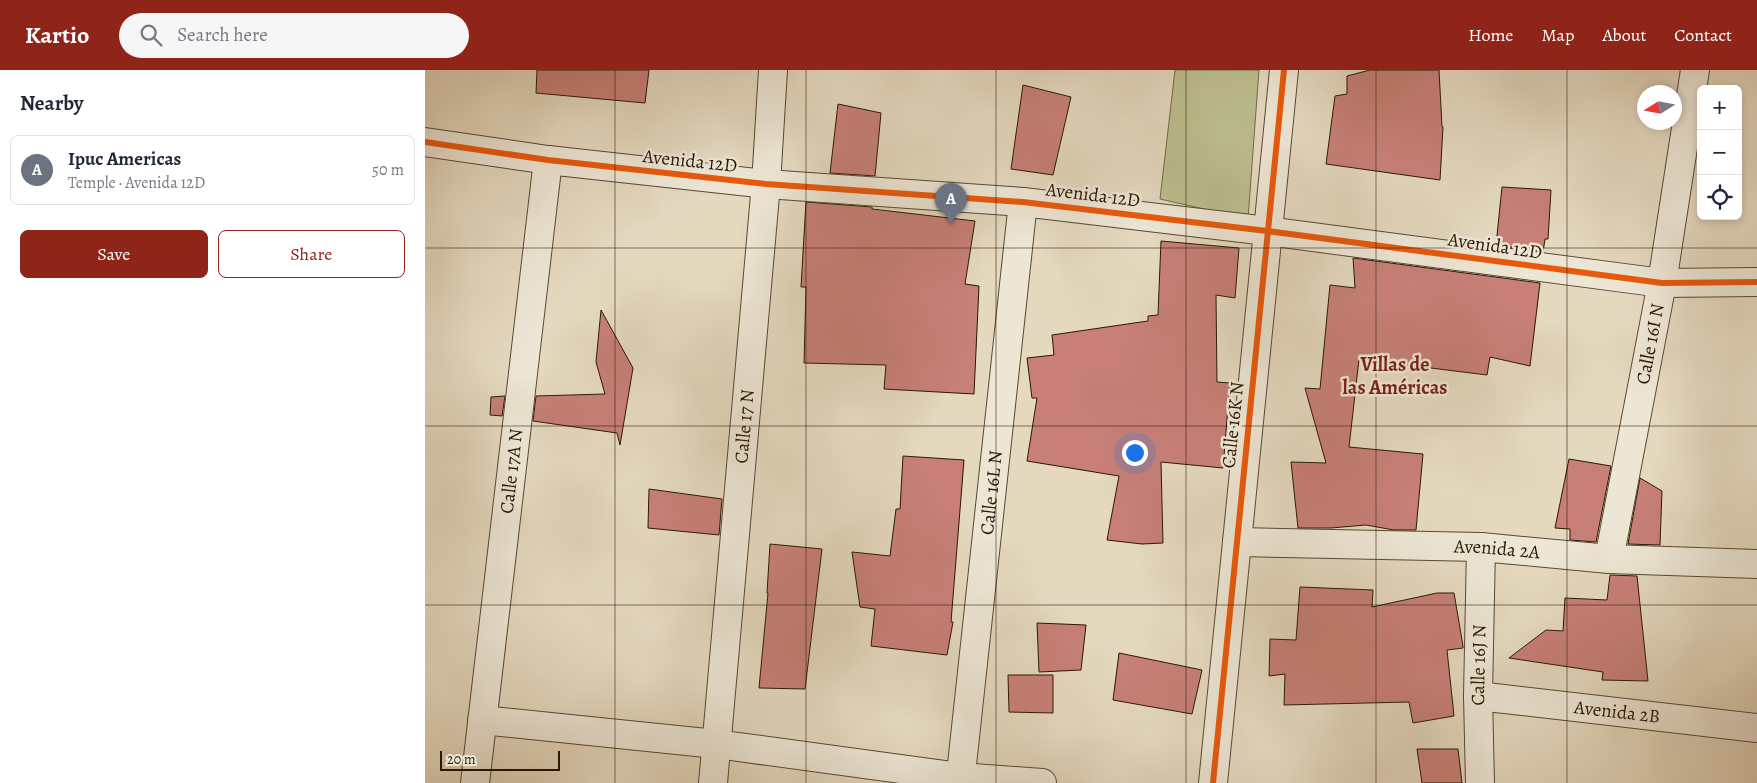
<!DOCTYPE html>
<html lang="en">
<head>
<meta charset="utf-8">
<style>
	:root { --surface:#fff; --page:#f6f6f7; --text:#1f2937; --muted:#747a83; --line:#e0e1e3; --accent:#8f2418 }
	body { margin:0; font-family:Alegreya,serif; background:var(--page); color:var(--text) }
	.controls { position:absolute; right:15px; top:15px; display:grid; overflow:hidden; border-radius:8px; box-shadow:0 2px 8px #0003 }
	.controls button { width:45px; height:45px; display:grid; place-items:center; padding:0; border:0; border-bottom:1px solid var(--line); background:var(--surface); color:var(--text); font:25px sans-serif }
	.compass { position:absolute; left:1212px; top:15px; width:45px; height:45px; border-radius:50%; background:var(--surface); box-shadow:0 2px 8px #0003; rotate:259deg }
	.scale { position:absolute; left:15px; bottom:12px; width:120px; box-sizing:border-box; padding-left:5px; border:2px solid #2a1802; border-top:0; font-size:14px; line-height:18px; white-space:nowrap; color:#2a1802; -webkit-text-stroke:4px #ede6d5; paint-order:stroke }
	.you { position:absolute; left:709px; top:382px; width:18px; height:18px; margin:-12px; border:4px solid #fff; border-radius:50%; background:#1a73e8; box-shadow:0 0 0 8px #1a73e833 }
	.badge { display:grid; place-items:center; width:32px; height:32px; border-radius:50%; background:var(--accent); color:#fff; font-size:16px; font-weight:700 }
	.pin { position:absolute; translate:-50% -41px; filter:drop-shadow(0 1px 2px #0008) }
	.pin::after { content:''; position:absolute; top:26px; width:18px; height:15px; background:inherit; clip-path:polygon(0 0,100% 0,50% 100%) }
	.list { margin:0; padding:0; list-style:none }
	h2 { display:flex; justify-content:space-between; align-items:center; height:65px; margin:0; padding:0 20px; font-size:21px }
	h2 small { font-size:16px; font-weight:400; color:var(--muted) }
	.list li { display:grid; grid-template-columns:32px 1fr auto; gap:15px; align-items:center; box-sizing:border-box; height:70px; margin:0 10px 10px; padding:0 10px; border:1px solid var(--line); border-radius:8px }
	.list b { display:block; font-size:19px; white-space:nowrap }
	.list p { margin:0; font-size:16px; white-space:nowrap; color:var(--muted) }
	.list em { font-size:16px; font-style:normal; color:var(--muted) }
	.actions { display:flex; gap:10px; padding:15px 20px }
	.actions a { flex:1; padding:11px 0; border:1px solid var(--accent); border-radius:8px; text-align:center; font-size:18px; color:var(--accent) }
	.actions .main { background:var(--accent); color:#fff }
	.icon { flex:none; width:28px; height:28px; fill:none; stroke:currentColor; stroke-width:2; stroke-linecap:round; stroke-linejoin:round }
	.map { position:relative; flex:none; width:1332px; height:713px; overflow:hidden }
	header { display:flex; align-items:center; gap:30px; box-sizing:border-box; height:70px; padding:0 25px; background:var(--accent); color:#fff }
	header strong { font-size:24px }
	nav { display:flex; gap:28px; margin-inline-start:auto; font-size:18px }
	.search { width:350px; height:45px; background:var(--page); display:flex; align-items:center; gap:12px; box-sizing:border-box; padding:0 18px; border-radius:28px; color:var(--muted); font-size:19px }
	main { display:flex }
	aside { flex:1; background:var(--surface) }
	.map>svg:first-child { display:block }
	.green { fill:#bcbc8c; stroke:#736a47 }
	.building { fill:#c77f77; stroke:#2a1802 }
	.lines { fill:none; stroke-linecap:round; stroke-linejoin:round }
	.minor-casing { stroke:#584831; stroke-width:30 }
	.tertiary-casing { stroke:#584831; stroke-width:30 }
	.minor { stroke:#ede6d5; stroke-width:28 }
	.tertiary { stroke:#ede6d5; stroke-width:28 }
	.cycleway-casing { stroke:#ede6d5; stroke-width:9 }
	.cycleway { stroke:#e8590c; stroke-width:6 }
	.grid { fill:none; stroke:#2a1802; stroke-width:1; stroke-opacity:0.55 }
	.labels { text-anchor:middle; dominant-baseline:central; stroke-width:5; stroke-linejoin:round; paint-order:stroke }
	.street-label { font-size:19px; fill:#2a1802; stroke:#ede6d5 }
	.neighbourhood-label { font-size:20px; font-weight:bold; fill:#7a1f14; stroke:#ede6d5 }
</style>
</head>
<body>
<header>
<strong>Kartio</strong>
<div class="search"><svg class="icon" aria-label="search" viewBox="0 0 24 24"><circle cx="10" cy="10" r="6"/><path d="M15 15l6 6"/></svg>Search here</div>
<nav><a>Home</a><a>Map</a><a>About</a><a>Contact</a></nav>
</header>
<main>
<aside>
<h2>Nearby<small></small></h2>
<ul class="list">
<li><span class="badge" style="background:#6b7280">A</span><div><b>Ipuc Americas</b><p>Temple · Avenida 12D</p></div><em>50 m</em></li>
</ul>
<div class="actions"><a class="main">Save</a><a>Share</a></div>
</aside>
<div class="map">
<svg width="1332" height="713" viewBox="0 0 1332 713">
	<rect width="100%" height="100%" fill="#e4d8bf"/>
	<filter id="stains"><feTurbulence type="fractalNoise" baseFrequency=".004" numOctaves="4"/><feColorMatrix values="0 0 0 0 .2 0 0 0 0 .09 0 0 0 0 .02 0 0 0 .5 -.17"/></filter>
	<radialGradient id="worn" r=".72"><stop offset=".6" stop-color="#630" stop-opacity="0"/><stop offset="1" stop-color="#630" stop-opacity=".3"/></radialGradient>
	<!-- green -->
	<path class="green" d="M750 0H834L823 149 735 129Z"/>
	<!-- building -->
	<path class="building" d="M112 0H224L220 33 111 23Z
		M945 0H1014L1017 57H1018L1015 110 901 94 910 26 922 24V6Z
		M598 15 646 27 628 105 586 99Z
		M413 34 456 43 450 106 405 103Z
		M1077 117 1126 120 1123 169H1120L1118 182 1071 175Z
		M381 132 447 137V139L550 151 540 214 554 216 549 324 459 319 461 295 379 293 381 217H376Z
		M736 171 814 178 810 228 791 225 792 312 805 313 798 398 736 392 738 473 717 474 682 470 694 406 602 391 612 328H607L602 288 629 285 627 265 723 251V246L733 245Z
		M928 188 1115 213 1105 296 1065 287 1062 305 934 289 924 377 998 384 991 460H969L941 455 906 458H873L866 392 901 393 880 318 895 319 905 215 930 218Z
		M176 240 208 298 195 375 192 363 108 351 111 326 180 324 171 292Z
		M80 326 77 346 65 345 66 327Z
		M478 386 539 390 526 552H528L522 585 446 576 450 539 435 537 427 482 465 486 471 439H475Z
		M1144 389 1186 396 1171 472 1145 470V459L1130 458Z
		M1215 408 1237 421 1235 475 1203 474Z
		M224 419 297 429 294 465 223 458Z
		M345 474 397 479 380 619 334 618 343 523H342Z
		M1185 505 1212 506 1223 611 1177 610 1178 602 1084 588 1121 560 1138 561 1140 528 1182 530Z
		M875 517 948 520 947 537 1012 523H1029L1038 576V578L1022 580 1029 646 988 653 984 632 859 635 860 604 844 606 845 569 871 570Z
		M612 553 661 555 656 600 614 602Z
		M694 583 777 600 767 644 688 630Z
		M583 605H628V643L584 642Z
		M992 679H1033L1037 713H997Z"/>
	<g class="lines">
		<defs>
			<g id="minor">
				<path d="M0 72 123 90 341 114 598 132 842 161 1237 213 1332 212"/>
				<path id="s1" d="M812 472 1056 477 1184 489 1332 494"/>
				<path id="s2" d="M1184 489 1237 213 1270 0"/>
				<path id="s3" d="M1053 626 1332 658"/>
				<path d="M57 650 291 674 535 707 617 713"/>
				<path id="s4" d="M50 713 123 90"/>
				<path id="s5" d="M288 713 341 114 348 0"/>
				<path id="s6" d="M535 713 598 132"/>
				<path id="s7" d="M1055 713 1053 626 1056 477"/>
			</g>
			<path id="tertiary" d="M788 713 859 0"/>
		</defs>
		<!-- minor casing -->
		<use href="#minor" class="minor-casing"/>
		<!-- tertiary casing -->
		<use href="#tertiary" class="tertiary-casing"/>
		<!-- minor -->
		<use href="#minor" class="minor"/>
		<!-- tertiary -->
		<use href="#tertiary" class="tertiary"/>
		<defs>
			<path id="cycleway" d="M0 72 123 90 341 114 598 132 842 161 1237 213 1332 212
				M788 713 859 0"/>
		</defs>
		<!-- cycleway casing -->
		<use href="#cycleway" class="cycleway-casing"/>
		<!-- cycleway -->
		<use href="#cycleway" class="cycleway"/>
	</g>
	<!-- grid -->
	<path class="grid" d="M190 0V713M381 0V713M571 0V713M761 0V713M951 0V713M1142 0V713M0 178H1332M0 356H1332M0 535H1332"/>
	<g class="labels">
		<!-- street labels -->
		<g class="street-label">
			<text transform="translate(265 91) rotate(6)">Avenida 12D</text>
			<text transform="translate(668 125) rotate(7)">Avenida 12D</text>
			<text transform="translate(1070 176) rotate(8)">Avenida 12D</text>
			<text stroke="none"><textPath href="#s2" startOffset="219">Calle 16I N</textPath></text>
			<text transform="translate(808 355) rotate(-84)">Calle 16K N</text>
			<text stroke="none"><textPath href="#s5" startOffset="358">Calle 17 N</textPath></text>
			<text stroke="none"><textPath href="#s4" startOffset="314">Calle 17A N</textPath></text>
			<text stroke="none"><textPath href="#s6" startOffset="292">Calle 16L N</textPath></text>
			<text stroke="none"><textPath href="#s1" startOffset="260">Avenida 2A</textPath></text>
			<text stroke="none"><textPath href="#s7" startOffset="118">Calle 16J N</textPath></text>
			<text stroke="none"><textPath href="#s3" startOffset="140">Avenida 2B</textPath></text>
		</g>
		<!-- neighbourhood labels -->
		<g class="neighbourhood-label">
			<text x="970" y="294">Villas de<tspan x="970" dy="23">las Américas</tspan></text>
		</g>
	</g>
	<rect width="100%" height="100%" filter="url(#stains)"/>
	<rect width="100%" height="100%" fill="url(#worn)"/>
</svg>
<div class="controls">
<button>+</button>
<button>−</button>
<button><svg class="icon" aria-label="locate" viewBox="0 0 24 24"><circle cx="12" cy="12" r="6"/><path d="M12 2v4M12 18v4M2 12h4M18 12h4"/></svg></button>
</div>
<svg class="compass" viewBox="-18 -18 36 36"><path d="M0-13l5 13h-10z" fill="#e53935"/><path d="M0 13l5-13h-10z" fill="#747a83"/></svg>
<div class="scale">20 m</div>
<div class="you"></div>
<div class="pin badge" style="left:526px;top:154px;background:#6b7280">A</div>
</div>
</main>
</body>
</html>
